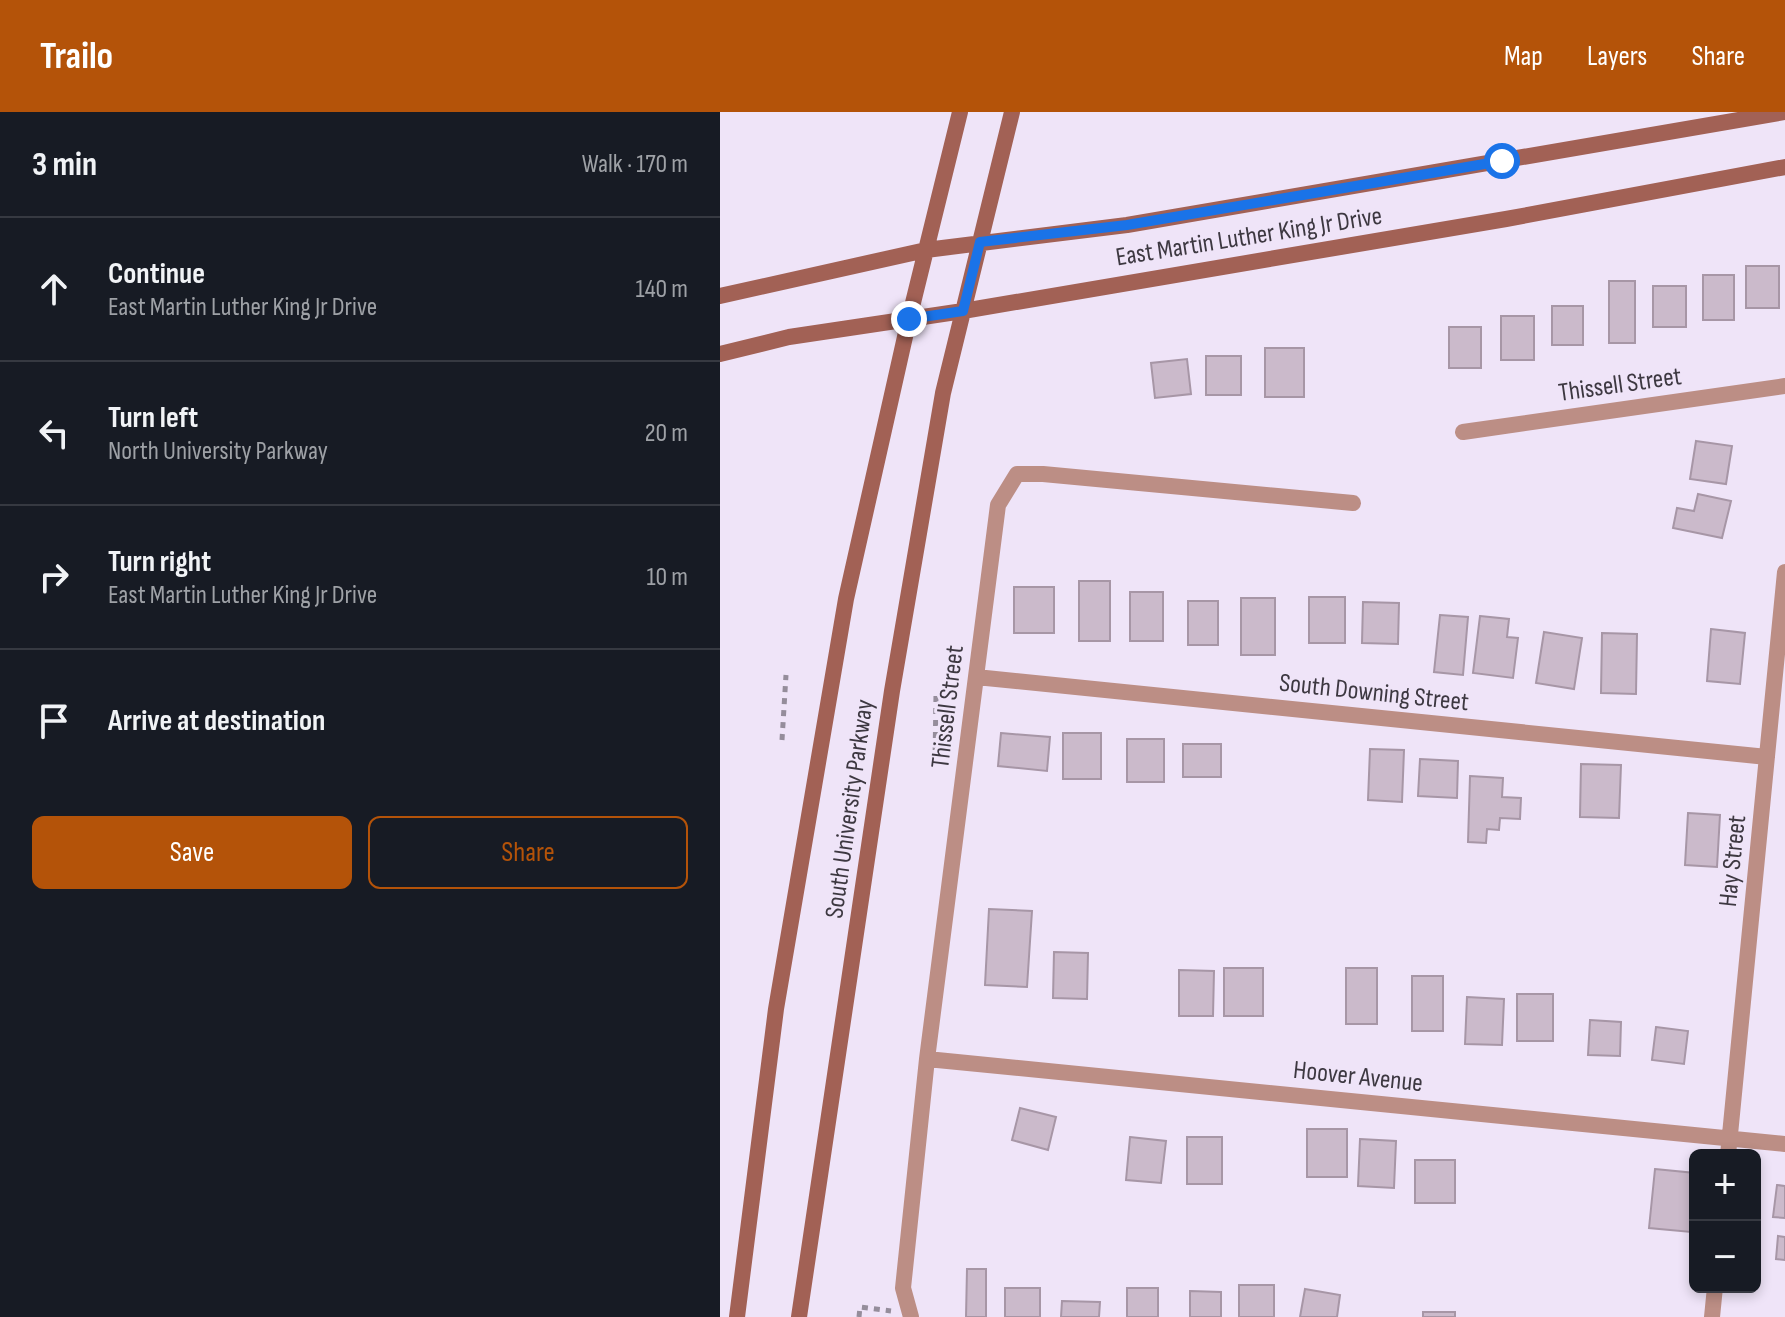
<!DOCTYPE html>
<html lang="en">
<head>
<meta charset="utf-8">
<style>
	:root { --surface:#171b24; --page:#242831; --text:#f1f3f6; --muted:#9ea1a6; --line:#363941; --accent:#b45309 }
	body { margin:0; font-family:"Sofia Sans Condensed",sans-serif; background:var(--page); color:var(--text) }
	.controls { position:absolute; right:24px; bottom:24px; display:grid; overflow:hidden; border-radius:12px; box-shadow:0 4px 12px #0003 }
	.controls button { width:72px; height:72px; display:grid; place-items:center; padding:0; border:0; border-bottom:2px solid var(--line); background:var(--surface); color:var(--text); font:40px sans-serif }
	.stop { position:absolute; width:24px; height:24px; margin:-18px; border:6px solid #1a73e8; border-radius:50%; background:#fff }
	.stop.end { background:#1a73e8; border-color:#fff; box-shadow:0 2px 8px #0008 }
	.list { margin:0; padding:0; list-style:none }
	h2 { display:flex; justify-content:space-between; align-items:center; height:104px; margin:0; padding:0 32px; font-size:34px }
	h2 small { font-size:26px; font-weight:400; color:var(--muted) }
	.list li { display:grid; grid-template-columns:52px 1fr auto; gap:24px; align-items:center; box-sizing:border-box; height:144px; padding:0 32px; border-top:2px solid var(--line) }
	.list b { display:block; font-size:30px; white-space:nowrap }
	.list p { margin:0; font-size:26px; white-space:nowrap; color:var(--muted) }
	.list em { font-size:26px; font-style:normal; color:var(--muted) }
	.actions { display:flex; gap:16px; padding:24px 32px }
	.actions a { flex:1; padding:18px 0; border:2px solid var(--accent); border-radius:12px; text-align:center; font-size:28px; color:var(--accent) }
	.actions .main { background:var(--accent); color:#fff }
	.icon { flex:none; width:44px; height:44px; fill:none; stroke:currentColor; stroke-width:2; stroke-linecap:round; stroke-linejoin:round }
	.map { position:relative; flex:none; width:1065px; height:1205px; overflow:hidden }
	header { display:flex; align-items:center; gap:48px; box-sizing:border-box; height:112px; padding:0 40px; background:var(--accent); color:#fff }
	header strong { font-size:38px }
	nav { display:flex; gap:44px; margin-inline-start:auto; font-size:28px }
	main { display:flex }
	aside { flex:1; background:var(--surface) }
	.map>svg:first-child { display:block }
	.building { fill:#cbbacb; stroke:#a796a6; stroke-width:2 }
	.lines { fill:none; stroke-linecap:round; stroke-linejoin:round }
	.path { stroke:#958d9b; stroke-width:5; stroke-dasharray:6 6; stroke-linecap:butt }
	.minor { stroke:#bc8e85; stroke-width:16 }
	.secondary { stroke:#a26155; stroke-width:16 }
	.route { stroke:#1a73e8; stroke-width:10 }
	.labels { text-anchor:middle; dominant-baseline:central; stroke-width:6; stroke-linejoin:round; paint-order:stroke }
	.street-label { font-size:26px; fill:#3d3841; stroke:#efe4f8 }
</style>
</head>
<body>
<header>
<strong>Trailo</strong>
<nav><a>Map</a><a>Layers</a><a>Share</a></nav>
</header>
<main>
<aside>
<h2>3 min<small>Walk · 170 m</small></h2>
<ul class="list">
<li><svg class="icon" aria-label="ahead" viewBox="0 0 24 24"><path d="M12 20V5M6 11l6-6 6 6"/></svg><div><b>Continue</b><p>East Martin Luther King Jr Drive</p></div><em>140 m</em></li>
<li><svg class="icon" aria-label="left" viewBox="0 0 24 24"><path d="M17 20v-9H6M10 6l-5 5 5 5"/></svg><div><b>Turn left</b><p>North University Parkway</p></div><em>20 m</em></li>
<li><svg class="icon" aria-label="right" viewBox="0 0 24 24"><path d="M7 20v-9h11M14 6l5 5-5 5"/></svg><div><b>Turn right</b><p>East Martin Luther King Jr Drive</p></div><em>10 m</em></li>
<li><svg class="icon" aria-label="arrive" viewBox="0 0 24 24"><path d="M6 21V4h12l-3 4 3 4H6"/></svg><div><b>Arrive at destination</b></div></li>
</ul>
<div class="actions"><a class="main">Save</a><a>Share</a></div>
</aside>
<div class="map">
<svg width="1065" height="1205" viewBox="0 0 1065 1205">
	<rect width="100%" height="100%" fill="#efe4f8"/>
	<!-- building -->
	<path class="building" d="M1026 154H1059V196H1026Z
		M983 163H1014V208H983Z
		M889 169H915V231H889Z
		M933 174H966V215H933Z
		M832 194H863V233H832Z
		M781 204H814V248H781Z
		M729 215H761V256H729Z
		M545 236H584V285H545Z
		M486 244H521V283H486Z
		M467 247 471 282 435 286 431 251Z
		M976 329 1012 334 1006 372 970 367Z
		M978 382 1011 389 1002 426 953 416 957 396 974 399Z
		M359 469H390V529H359Z
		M294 475H334V521H294Z
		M410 480H443V529H410Z
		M589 485H625V531H589Z
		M521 486H555V543H521Z
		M468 489H498V533H468Z
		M643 490 679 491 678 532 642 531Z
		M720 503 748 505 743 563 714 560Z
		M760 504 789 507 787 525 798 526 793 566 753 561Z
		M991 517 1025 521 1020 572 987 569Z
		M824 520 862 526 854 577 816 571Z
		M882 521 917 522 916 582 881 581Z
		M281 621 330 625 327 659 278 654Z
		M343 621H381V667H343Z
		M407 627H444V670H407Z
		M463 632H501V665H463Z
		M650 637 684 638 682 690 648 688Z
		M700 647 738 649 737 686 698 684Z
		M861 652 901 653 899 706 860 705Z
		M750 664 783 666 782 685 801 686 800 707 780 706 779 718 767 717 766 731 748 730Z
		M968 701 1000 703 997 755 965 753Z
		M269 797 312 799 307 875 265 873Z
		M334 840 368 841 367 887 333 886Z
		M504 856H543V904H504Z
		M626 856H657V912H626Z
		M459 858 494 859 493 904H459Z
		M692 864H723V919H692Z
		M797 882H833V929H797Z
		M747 885 784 887 782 933 745 932Z
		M870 908 901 910 900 944 868 943Z
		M936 915 968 919 964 952 932 948Z
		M300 996 336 1005 328 1038 292 1028Z
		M587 1017H627V1065H587Z
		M410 1025 446 1029 441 1071 406 1068Z
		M467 1025H502V1072H467Z
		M640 1027 676 1029 674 1076 638 1074Z
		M695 1048H735V1091H695Z
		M935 1057 975 1061 971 1120 929 1116Z
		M1057 1073 1065 1074V1106L1053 1105Z
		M1058 1124 1065 1125V1148L1056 1147Z
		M247 1157H266V1205H246Z
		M519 1173H554V1205H519Z
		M285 1176H320V1205H285Z
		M407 1176H438V1205H407Z
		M585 1177 620 1183 617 1205H580Z
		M470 1179 501 1180V1205H470Z
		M342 1189 380 1190 379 1205H341Z
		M703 1200H735V1205H703Z"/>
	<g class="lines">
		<!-- path -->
		<path class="path" d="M62 628 66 563
			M215 650 216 582
			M139 1205 140 1195 171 1199"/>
		<!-- minor -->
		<path class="minor" d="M743 320 1065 274
			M256 565 1047 645
			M207 947 1065 1032
			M1008 1043 1065 460
			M191 1205 183 1176 207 947 278 393 297 362H323L633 391
			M992 1205 995 1175"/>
		<!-- secondary -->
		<path class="secondary" d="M0 184 206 138 407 113 1065 0
			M0 242 69 225 243 199 786 107 1065 55
			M17 1205 56 897 126 487 189 207 240 0
			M79 1205 172 579 223 281 292 0"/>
	</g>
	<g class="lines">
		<!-- route -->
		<path class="route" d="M189 207 243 199 260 130 407 113 782 49"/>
	</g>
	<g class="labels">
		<!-- street labels -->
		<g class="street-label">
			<text transform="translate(529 125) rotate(-9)">East Martin Luther King Jr Drive</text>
			<text transform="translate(900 273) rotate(-8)">Thissell Street</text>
			<text transform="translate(654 581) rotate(6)">South Downing Street</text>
			<text transform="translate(228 595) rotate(-83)">Thissell Street</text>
			<text transform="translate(130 697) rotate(-82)">South University Parkway</text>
			<text transform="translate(1013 749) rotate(-84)">Hay Street</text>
			<text transform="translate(638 965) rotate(6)">Hoover Avenue</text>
		</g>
	</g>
</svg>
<div class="controls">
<button>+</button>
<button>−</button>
</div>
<div class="stop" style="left:782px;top:49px"></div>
<div class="stop end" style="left:189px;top:207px"></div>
</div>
</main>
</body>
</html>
